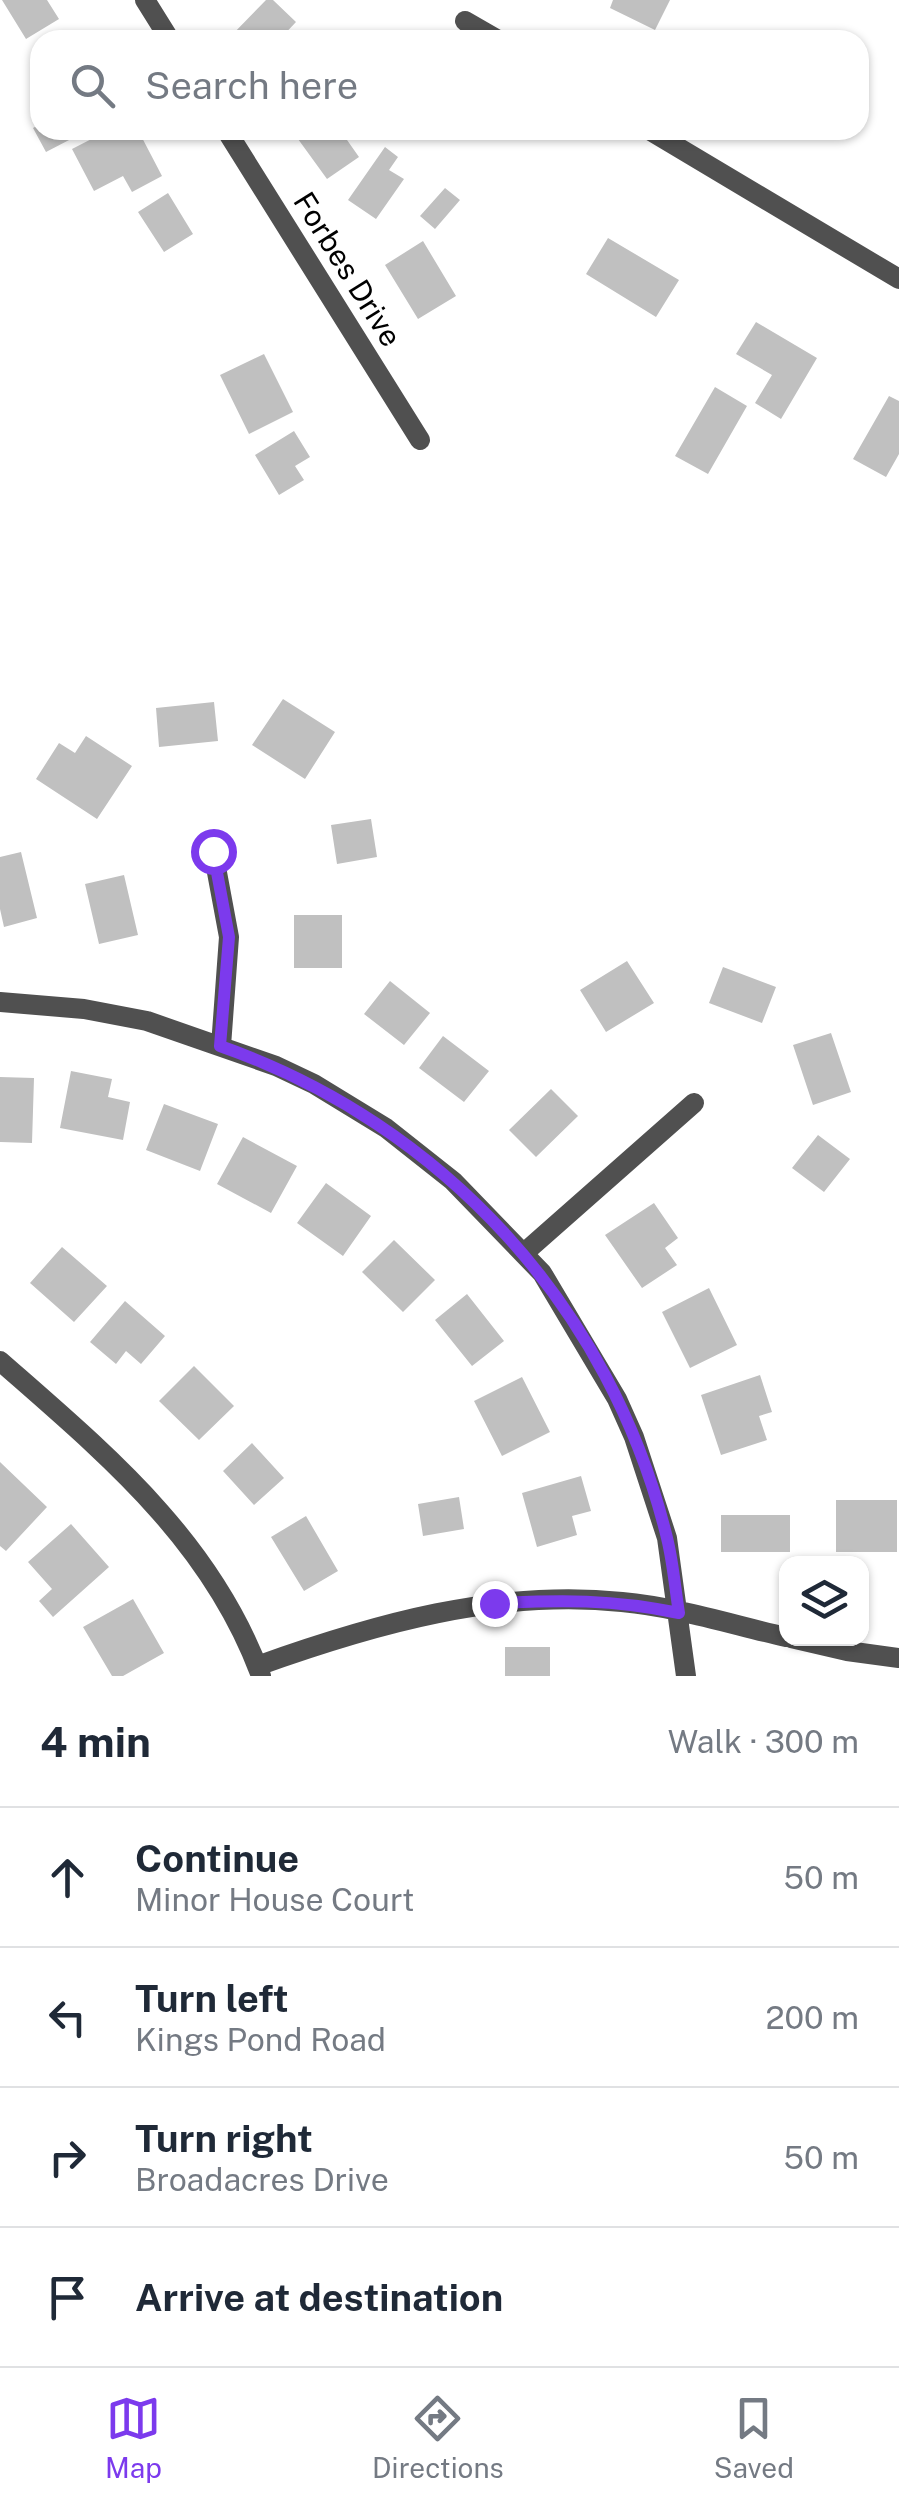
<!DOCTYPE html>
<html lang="en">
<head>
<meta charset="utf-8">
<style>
	:root { --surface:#fff; --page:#f6f6f7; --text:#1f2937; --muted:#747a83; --line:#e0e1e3; --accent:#7c3aed }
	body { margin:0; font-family:"Public Sans",sans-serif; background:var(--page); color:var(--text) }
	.controls { position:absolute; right:30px; bottom:30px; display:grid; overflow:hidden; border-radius:20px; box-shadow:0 2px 8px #0004 }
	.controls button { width:90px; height:90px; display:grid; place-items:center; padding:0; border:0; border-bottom:2px solid var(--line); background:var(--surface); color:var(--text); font:50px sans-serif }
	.stop { position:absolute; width:30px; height:30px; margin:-22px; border:8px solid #7c3aed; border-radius:50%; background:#fff }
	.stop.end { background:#7c3aed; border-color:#fff; box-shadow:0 2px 10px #0008 }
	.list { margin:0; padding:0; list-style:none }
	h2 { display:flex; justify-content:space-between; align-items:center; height:130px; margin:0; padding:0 40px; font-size:42px }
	h2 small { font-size:32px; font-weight:400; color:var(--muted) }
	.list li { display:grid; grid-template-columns:65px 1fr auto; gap:30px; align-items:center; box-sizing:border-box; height:140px; padding:0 40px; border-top:2px solid var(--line) }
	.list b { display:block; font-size:38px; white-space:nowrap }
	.list p { margin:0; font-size:32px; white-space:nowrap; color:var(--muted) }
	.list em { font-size:32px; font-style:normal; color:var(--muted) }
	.icon { flex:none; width:55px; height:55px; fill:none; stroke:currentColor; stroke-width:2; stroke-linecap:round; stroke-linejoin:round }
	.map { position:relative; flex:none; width:899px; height:1676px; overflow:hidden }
	.search { position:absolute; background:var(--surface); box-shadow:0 2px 8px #0004; left:30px; right:30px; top:30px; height:110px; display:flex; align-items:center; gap:25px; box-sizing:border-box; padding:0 35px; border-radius:30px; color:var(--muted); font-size:38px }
	.sheet { height:690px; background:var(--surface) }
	nav { display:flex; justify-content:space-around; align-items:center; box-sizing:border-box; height:140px; border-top:2px solid var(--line); background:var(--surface); font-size:28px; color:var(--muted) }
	nav a { display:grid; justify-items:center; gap:5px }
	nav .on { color:var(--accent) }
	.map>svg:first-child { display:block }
	.building { fill:#c0c0c0 }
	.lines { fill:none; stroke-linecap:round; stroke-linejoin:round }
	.street { stroke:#505050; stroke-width:20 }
	.route { stroke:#7c3aed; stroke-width:12 }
	.labels { text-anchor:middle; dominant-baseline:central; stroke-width:9; stroke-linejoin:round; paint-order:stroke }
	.street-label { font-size:30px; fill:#000; stroke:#fff }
</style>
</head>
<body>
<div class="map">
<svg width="899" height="1676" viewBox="0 0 899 1676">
	<rect width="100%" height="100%" fill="#fff"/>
	<!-- building -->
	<path class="building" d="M2 0H47L59 19 26 39Z
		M266 0H273L296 22 279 40H231L229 38Z
		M613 0H670L655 30 610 8Z
		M40 124V130H66L71 139 46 152 33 128Z
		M109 130H138L162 176 132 192 123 176 94 191 72 149Z
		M310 130H317L322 137 332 130H340L359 157 327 179 298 139Z
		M385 147 398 157 389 170 404 179 376 219 348 200Z
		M445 188 460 200 435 229 420 216Z
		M168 193 193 234 164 252 138 212Z
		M608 238 679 280 656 317 586 274Z
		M423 241 456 296 418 319 385 265Z
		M756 322 817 358 781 419 755 403 772 375 736 354Z
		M264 354 293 412 249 434 220 375Z
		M715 387 747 406 708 474 675 456Z
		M889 396 899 401V454L886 477 853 459Z
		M294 431 310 457 295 466 304 480 279 495 255 455Z
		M283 699 335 732 305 779 252 745Z
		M214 702 218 741 159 747 156 708Z
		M86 736 132 766 97 819 36 779 59 743 75 753Z
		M371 819 377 857 337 864 331 825Z
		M21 852 37 918 4 927 0 909V857Z
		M124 875 138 935 99 944 85 884Z
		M294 915H342V968H294Z
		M627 961 654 1003 606 1032 580 990Z
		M723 967 776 987 762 1023 709 1003Z
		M390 981 430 1013 404 1045 364 1014Z
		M831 1033 851 1092 813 1105 793 1045Z
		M443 1036 489 1071 464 1102 419 1068Z
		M71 1071 112 1079 108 1097 130 1102 123 1140 60 1128Z
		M0 1077 34 1078 32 1143 0 1142Z
		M551 1089 578 1116 536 1157 509 1130Z
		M164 1104 218 1124 200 1171 146 1150Z
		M818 1135 850 1159 824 1192 792 1168Z
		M243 1137 297 1166 271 1213 217 1184Z
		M326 1183 371 1216 343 1256 297 1223Z
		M654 1203 678 1238 665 1248 677 1265 642 1288 605 1235Z
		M394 1240 435 1280 403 1312 362 1272Z
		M62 1247 107 1286 74 1322 30 1283Z
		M709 1288 737 1345 690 1368 662 1312Z
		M467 1294 504 1341 472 1366 435 1320Z
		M125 1301 165 1336 141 1364 126 1351 116 1364 90 1342Z
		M194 1366 234 1406 199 1440 159 1401Z
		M760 1375 772 1412 759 1416 767 1440 721 1455 701 1395Z
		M522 1377 550 1432 502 1456 474 1401Z
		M252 1443 284 1478 254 1505 223 1471Z
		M0 1462 47 1507 6 1551 0 1546Z
		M581 1476 591 1511 572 1516 577 1535 537 1547 522 1493Z
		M459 1497 464 1529 423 1536 418 1504Z
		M836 1500H897V1552H836Z
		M721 1515H790V1552H721Z
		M306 1516 338 1571 304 1591 271 1537Z
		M71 1524 109 1567 53 1617 39 1601 52 1589 28 1562Z
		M133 1599 164 1653 123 1676H112L83 1627Z
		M505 1647H550V1676H505Z"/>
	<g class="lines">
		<!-- street -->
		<path class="street" d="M145 0 170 40
			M465 21 498 40
			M226 130 420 440
			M649 130 899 279
			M213 851 229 937 221 1046
			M0 1002 84 1009 147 1021 276 1066 314 1084 386 1128 453 1181 542 1273 617 1399 634 1437 667 1538 686 1676
			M524 1253 694 1103
			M0 1361C106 1454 211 1540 261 1676
			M791 1638 847 1651 899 1658
			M257 1666C374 1624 497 1589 622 1602 677 1607 733 1625 786 1637"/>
	</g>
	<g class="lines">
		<!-- route -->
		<path class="route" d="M213 851 229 937 220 1046C443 1124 611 1308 667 1538 673 1562 675 1588 679 1613 611 1599 562 1600 494 1603"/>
	</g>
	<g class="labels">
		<!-- street labels -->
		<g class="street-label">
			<text transform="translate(348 269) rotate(58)">Forbes Drive</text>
		</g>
	</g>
</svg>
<div class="controls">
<button><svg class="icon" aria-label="layers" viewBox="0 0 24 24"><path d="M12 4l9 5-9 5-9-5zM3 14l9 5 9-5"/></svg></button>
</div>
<div class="stop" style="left:213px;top:851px"></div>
<div class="stop end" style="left:494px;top:1603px"></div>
<div class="search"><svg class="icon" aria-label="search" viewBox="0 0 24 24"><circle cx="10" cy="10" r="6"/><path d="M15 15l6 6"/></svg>Search here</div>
</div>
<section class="sheet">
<h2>4 min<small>Walk · 300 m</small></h2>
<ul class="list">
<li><svg class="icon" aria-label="ahead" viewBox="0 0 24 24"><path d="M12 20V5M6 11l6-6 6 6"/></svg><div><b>Continue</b><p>Minor House Court</p></div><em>50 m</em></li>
<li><svg class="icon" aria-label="left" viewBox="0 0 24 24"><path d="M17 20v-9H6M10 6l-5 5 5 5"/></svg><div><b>Turn left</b><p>Kings Pond Road</p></div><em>200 m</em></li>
<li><svg class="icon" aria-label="right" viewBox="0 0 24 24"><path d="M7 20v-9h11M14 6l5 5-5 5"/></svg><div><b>Turn right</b><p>Broadacres Drive</p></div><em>50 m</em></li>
<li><svg class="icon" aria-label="arrive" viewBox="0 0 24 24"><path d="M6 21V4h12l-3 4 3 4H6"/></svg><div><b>Arrive at destination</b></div></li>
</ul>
</section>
<nav>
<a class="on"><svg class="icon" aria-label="map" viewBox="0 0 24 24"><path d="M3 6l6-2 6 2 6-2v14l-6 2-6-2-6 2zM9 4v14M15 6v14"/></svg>Map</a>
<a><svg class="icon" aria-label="directions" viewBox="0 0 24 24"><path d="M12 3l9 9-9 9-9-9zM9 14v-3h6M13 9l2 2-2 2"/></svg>Directions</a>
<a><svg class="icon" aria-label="saved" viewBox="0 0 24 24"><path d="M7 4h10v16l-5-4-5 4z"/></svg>Saved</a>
</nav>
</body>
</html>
